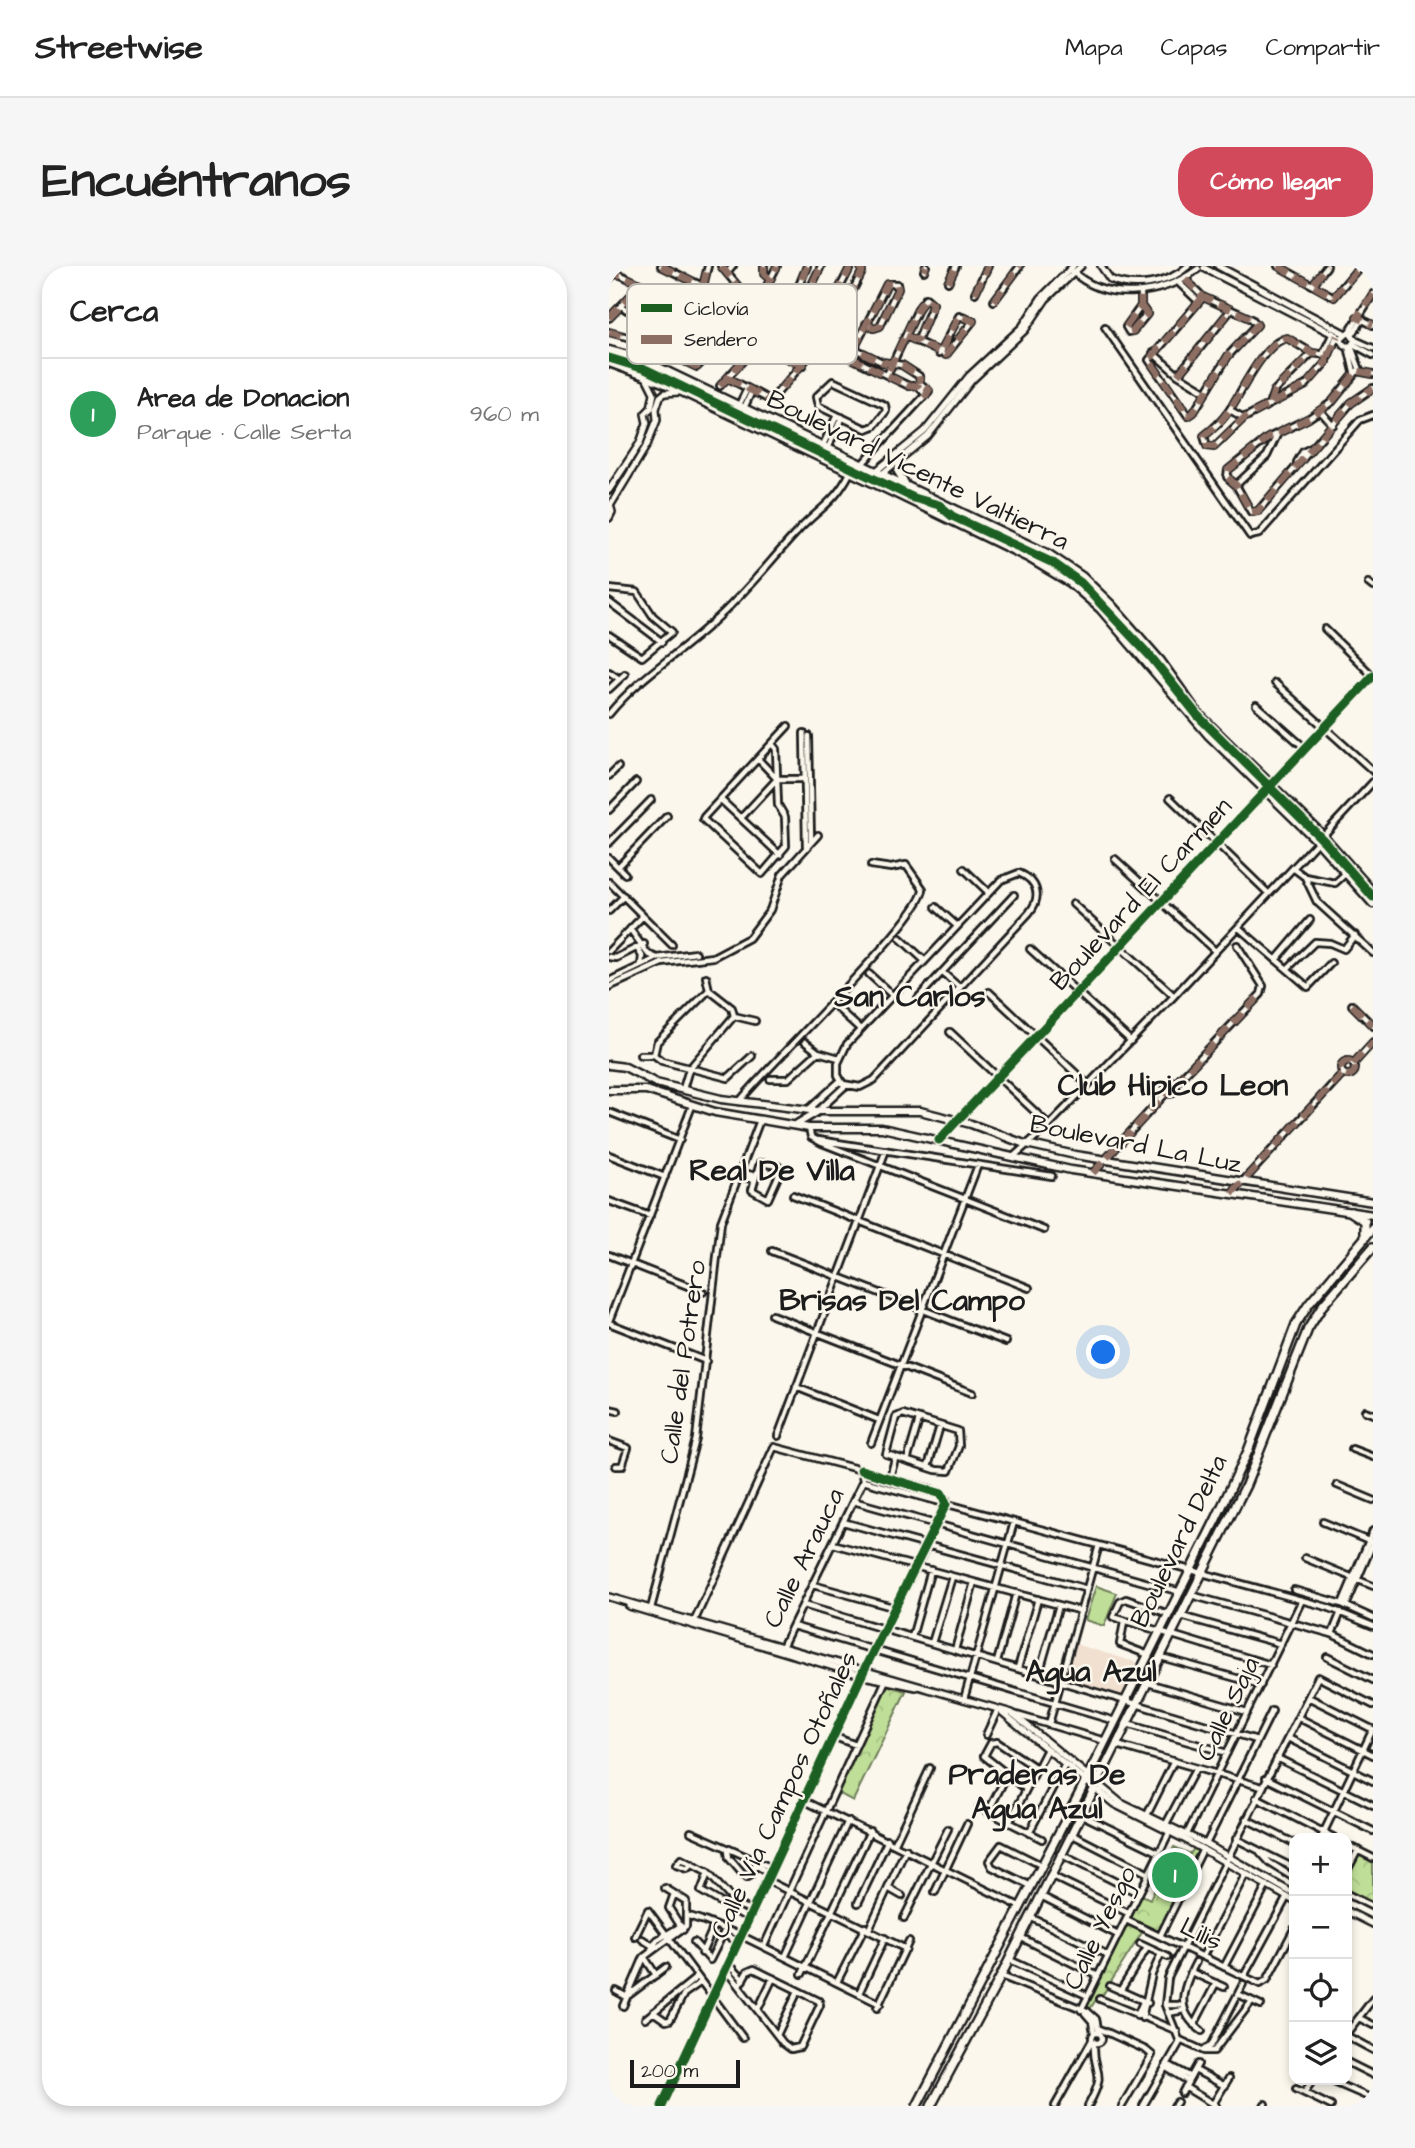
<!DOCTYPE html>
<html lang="es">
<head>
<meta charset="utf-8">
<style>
	:root { --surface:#fff; --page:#f6f6f6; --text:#222; --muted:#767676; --line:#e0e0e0; --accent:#d1495b }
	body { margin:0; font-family:"Architects Daughter",sans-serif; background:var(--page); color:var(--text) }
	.controls { position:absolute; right:21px; bottom:21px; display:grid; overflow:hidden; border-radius:14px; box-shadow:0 4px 10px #0003 }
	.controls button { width:63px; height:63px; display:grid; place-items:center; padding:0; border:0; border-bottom:2px solid var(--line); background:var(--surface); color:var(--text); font:35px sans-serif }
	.scale { position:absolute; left:21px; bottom:18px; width:110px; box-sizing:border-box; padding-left:7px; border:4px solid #1c1c1c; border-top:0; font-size:19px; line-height:24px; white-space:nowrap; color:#1c1c1c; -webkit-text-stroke:5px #fbf7ec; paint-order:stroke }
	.you { position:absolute; left:495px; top:1087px; width:24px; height:24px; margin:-18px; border:5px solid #fff; border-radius:50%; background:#1a73e8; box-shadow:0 0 0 10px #1a73e833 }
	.badge { display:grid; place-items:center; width:46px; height:46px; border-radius:50%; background:var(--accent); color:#fff; font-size:23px; font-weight:700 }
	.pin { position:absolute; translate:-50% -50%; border:4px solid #fff; box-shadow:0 2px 7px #0006 }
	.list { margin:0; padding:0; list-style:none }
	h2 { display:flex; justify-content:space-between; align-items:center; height:91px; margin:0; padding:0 28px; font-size:30px }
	h2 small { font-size:23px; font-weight:400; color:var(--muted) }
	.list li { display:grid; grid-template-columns:46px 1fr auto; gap:21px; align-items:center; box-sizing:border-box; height:112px; padding:0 28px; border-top:2px solid var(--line) }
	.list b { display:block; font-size:26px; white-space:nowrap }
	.list p { margin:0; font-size:23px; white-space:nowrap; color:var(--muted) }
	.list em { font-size:23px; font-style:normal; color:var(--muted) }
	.icon { flex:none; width:38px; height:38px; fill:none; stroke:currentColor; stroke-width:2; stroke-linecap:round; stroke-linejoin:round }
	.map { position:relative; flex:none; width:764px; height:1840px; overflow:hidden; border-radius:28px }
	header { display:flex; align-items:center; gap:42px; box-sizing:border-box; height:98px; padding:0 35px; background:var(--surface); border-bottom:2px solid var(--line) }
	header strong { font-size:33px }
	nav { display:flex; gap:38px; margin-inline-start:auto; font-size:24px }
	.intro { display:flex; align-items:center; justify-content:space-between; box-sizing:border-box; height:168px; padding:0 42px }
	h1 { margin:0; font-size:49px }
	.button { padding:18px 32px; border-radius:28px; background:var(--accent); color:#fff; font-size:24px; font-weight:700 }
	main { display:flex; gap:42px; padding:0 42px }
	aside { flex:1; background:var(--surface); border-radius:28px; box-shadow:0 4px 10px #0003 }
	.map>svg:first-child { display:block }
	.built { fill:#f1dfcf }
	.park { fill:url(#park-crowns); stroke:#6e7d5a; stroke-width:2 }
	.garden { fill:#bfde97; stroke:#6e7d5a; stroke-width:2 }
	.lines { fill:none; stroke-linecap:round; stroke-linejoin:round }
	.minor-casing { stroke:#1c1c1c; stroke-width:10 }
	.tertiary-casing { stroke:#1c1c1c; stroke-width:10 }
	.secondary-casing { stroke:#1c1c1c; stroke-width:11 }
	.primary-casing { stroke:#1c1c1c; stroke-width:12 }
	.minor { stroke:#fbf7ec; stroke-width:4.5 }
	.tertiary { stroke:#fbf7ec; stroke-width:5 }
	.secondary { stroke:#fbf7ec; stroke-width:6 }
	.primary { stroke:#fbf7ec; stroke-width:7 }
	.quiet { stroke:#8d6e63; stroke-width:7; stroke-dasharray:14 7; stroke-linecap:butt }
	.cycleway-casing { stroke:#fbf7ec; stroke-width:13 }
	.cycleway { stroke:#1b5e20; stroke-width:9 }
	.labels { text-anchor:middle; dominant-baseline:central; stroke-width:5; stroke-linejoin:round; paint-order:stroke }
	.street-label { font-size:26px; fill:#1c1c1c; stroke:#fbf7ec }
	.quarter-label { font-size:30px; font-weight:bold; fill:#1c1c1c; stroke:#fbf7ec }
	.key { fill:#fbf7ec; stroke:#b8b5ae; stroke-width:2 }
	.key-label { font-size:19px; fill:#1c1c1c }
</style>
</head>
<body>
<header>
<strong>Streetwise</strong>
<nav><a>Mapa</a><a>Capas</a><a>Compartir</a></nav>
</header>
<div class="intro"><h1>Encuéntranos</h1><a class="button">Cómo llegar</a></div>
<main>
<aside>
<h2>Cerca<small></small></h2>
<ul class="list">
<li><span class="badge" style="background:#2e9e5b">1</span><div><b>Area de Donacion</b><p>Parque · Calle Serta</p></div><em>960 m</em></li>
</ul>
</aside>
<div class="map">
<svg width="764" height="1840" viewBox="0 0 764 1840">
	<defs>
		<pattern id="park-crowns" width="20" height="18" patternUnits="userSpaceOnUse" patternTransform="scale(1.75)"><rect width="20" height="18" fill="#bfde97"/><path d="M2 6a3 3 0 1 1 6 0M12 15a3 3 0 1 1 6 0" fill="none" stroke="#a4be82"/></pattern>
	</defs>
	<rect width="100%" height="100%" fill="#fbf7ec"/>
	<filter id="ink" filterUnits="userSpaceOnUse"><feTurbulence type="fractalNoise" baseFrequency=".0143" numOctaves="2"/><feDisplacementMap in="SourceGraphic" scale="14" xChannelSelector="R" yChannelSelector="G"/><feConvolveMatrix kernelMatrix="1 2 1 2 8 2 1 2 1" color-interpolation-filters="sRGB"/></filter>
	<g filter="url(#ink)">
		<!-- built -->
		<path class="built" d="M466 1378 529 1397 514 1429 456 1412Z"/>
		<!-- park -->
		<path class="park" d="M277 1419 297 1425 244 1535 227 1526Z
			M565 1581 581 1588 586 1581 591 1585 549 1666 521 1652 533 1629 541 1633Z
			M751 1587 764 1594V1638L738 1625V1611Z
			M518 1659 534 1665 493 1730 490 1729 481 1743 478 1742Z"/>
		<!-- garden -->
		<path class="garden" d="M487 1320 508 1327 495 1360 476 1354Z"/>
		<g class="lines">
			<defs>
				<path id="minor" d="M52 0 300 120H309L317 129
					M112 0 137 30 273 96 293 99 310 110 311 117
					M155 0V8L161 13
					M669 0 725 31 751 0
					M315 5 317 0
					M118 7 124 0
					M0 13 5 8 12 9 121 61 124 65 88 101 33 75 0 66
					M576 13 594 31 643 53 648 59 619 90 585 146 579 150 540 94 594 31
					M339 16 347 0
					M570 17 589 35
					M705 17 718 0
					M94 20 99 0
					M366 27 379 0
					M197 30 189 22 198 0
					M385 35 411 0
					M12 40 18 44 23 43 28 23
					M532 40 538 48 524 65 520 66 517 61 532 40V26
					M145 45 168 0
					M232 46 225 42 223 37 242 0
					M748 51 764 59
					M0 52 32 19
					M186 54 212 0
					M496 61 641 270 650 268 751 154 764 149
					M87 65 111 78
					M740 66 764 28
					M744 68 754 53
					M221 70 253 6 252 0
					M297 70 337 89 364 55 350 50 330 88
					M678 72 703 87 717 89V96L697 119 635 152 605 181 598 180 595 170C604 163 612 156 619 146 632 128 654 76 678 72Z
					M746 74 764 82
					M142 75 194 100
					M744 78 764 89
					M739 80 745 106
					M742 80 751 104
					M245 83 278 18H288L289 23 271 60 265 62 257 58
					M60 86 68 70 82 71
					M544 87 569 109 597 126
					M64 88 98 51
					M714 88 724 67
					M26 91 58 32
					M719 91 728 70
					M33 93 39 74
					M764 108 748 105 723 136 700 152 659 172 619 204 618 211 627 219 642 246 649 245 742 137 764 122
					M278 109 310 41 317 32 324 38 308 76
					M569 109 621 45
					M119 112 157 132H164L200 90
					M224 115 276 139 277 145 265 160 257 163 209 140 207 131Z
					M111 120 149 78
					M661 136 665 125 703 87
					M130 139 138 123
					M135 142 143 125
					M621 144 635 152
					M711 145 724 159
					M214 179 228 149
					M219 182 233 151
					M688 196 694 186 704 181
					M253 198 320 125 312 118
					M627 219 658 190 669 167
					M759 317 764 321
					M0 323 28 326 44 350 63 366 33 391 0 369
					M0 336 53 376
					M716 363 764 410
					M0 406 9 412
					M666 417 764 505
					M0 423 16 408
					M647 439 697 483
					M0 448C30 411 70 388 104 356 135 329 160 296 188 266 210 242 225 238 241 207
					M195 467 197 580
					M200 470 202 575
					M163 478 167 483 169 539 176 551 177 580 153 608 94 553 95 551 179 460
					M149 493 168 513H196
					M0 510 9 501
					M561 532 659 627
					M111 533 171 589
					M0 544 27 516
					M132 552 168 513
					M0 577 42 534
					M0 592 16 608
					M506 593 605 684
					M9 601 58 550
					M684 602 696 611 708 636 764 687
					M355 603 379 626
					M410 607C429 615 433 631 420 647L265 814 251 821 234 818 229 809V797L238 778 392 614Z
					M696 611 726 617 736 608
					M0 616 63 679
					M464 638 565 730
					M327 641 348 660
					M0 645 15 630
					M630 662 699 721 722 697
					M21 663 39 688 48 692
					M291 672 316 695
					M28 682 33 690 32 699
					M421 683 522 775
					M0 685 34 650
					M0 691 7 692 35 678
					M667 694 701 654
					M678 703 706 676 721 677 735 683 746 669
					M334 707 351 722
					M260 708 283 729
					M97 711 100 724
					M0 715 48 692 87 687
					M0 721 53 697 104 691 140 672 161 644 173 609 209 569
					M100 724 123 742 125 750
					M380 726 476 816
					M309 732 405 629
					M743 739 764 760
					M228 742 250 762
					M125 750 146 755
					M341 766 437 856
					M196 776 209 786
					M31 789H45
					M45 789 53 795 119 812 143 790
					M45 789 48 776 100 724
					M732 802a7 7 0 1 1 14 0a7 7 0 1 1-14 0Z
					M744 798 764 776
					M161 813H179L209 786 230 792
					M556.5 822a5.5 5.5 0 1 1 11 0a5.5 5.5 0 1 1-11 0Z
					M566 818 652 728 654 720 628 679
					M74 823 80 803 125 750
					M131 835C158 800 315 650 314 623L297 599 282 602 262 599
					M199 844 231 815
					M209 845 237 819
					M0 846 71 874
					M200 862 202 871 213 877 435 964
					M209 874 443 910
					M330 874 764 410
					M0 889 56 911
					M404 891 440 859 565 730 764 516
					M151 897 169 900 172 904 159 933 143 924Z
					M132 906 146 910
					M484 907 558 826
					M131 910 145 914
					M623 927 734 807
					M184 929 420 1022
					M0 935 41 950
					M163 985 397 1076
					M0 989 94 1026
					M163 1049 363 1127
					M0 1055 83 840
					M0 1057 97 1095
					M187 1121 270 1154
					M0 1143 9 1145
					M756 1145 764 1148
					M294 1148 349 1165 350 1180 340 1205 327 1204 277 1188 287 1151Z
					M169 1170 277 884
					M0 1175 19 1182 13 1200H7
					M262 1177 369 899
					M743 1183 764 1191
					M298 1195 310 1154
					M319 1201 331 1160
					M252 1204 322 1223 337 1233 318 1280 255 1404
					M281 1211 286 1193
					M254 1215 718 1341 764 1360
					M728 1219 764 1234
					M244 1235 568 1325
					M234 1256 478 1323
					M714 1256 762 1276
					M224 1278 472 1345
					M696 1292 764 1320
					M204 1319 287 1342
					M685 1324 733 1338 764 1352
					M582 1329 723 1368 764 1388
					M733 1338 764 1265
					M194 1339 648 1474
					M737 1340 764 1277
					M41 1346 87 1173 112 956 151 854
					M557 1347 517 1333 511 1336 504 1351 662 1399
					M572 1350 672 1378
					M515 1356 511 1378 537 1388
					M84 1358 165 1181 252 1204 254 1215
					M184 1360 506 1455
					M723 1368 732 1346
					M303 1371 322 1304
					M323 1377 343 1311
					M173 1381 254 1215
					M346 1384 365 1316
					M552 1391 652 1419
					M718 1391 764 1414
					M388 1396 407 1327
					M409 1402 429 1333
					M430 1408 450 1339
					M539 1417 638 1446
					M699 1431 763 1463
					M355 1433 405 1256
					M404 1448 496 1475
					M690 1452 764 1489
					M440 1458 490 1279
					M518 1458 618 1487
					M377 1469 389 1443
					M226 1471 247 1479
					M679 1472 764 1515
					M508 1479 653 1521
					M668 1492 764 1539
					M657 1512 764 1565
					M417 1523 375 1490 382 1477 388 1476 427 1502
					M647 1532 726 1572
					M196 1535 412 1641
					M370 1541 433 1573
					M379 1546 398 1509
					M471 1548 549 1586
					M538 1549 565 1495
					M637 1553 685 1577
					M400 1557 438 1483
					M557 1558 587 1502
					M82 1566 163 1602
					M420 1567 456 1498
					M462 1568 538 1607
					M578 1568 693 1334
					M712 1572 764 1463
					M627 1573 685 1602
					M286 1577 321 1502
					M597 1578 663 1445
					M738 1579 764 1592
					M119 1585 120 1592 137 1612 141 1610 148 1596
					M651 1586 661 1597 685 1612
					M451 1588 529 1627
					M83 1598 78 1603 67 1599 72 1593 99 1607 128 1639 145 1645
					M147 1599 161 1608
					M738 1605 749 1584
					M99 1607 92 1625 140 1653
					M441 1609 519 1647
					M159 1615 297 1683
					M422 1620 383 1601 380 1595 392 1579 432 1599
					M279 1622 293 1630
					M326 1626 358 1558
					M65 1628 60 1642 74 1664
					M738 1628 764 1641
					M432 1630 509 1669
					M249 1637 279 1574
					M77 1649 92 1654
					M421 1651 499 1689
					M295 1652 339 1563
					M517 1654 651 1718 658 1714 685 1663
					M95 1655 133 1670 271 1738
					M260 1663 297 1583
					M114 1668 129 1676
					M551 1670 594 1583
					M26 1671 39 1644 134 1772
					M411 1671 489 1710
					M33 1673 44 1680
					M85 1676 101 1694 116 1664
					M531 1678 559 1691
					M155 1680 276 1416
					M42 1684 48 1674 72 1660
					M93 1687 105 1660
					M594 1690 637 1607
					M176 1691 239 1555
					M36 1692 47 1709
					M401 1694 479 1730
					M587 1696C573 1723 565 1745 593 1765
					M120 1699 134 1714
					M615 1701 658 1619
					M117 1704 174 1777 182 1783 191 1781 211 1739 210 1735 145 1703 138 1706 130 1720
					M582 1706 615 1721
					M193 1708 261 1565
					M392 1710 478 1745 487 1753 490 1767
					M635 1710 678 1631
					M228 1716 256 1661
					M501 1720 539 1737
					M7 1725 18 1731
					M511 1725 538 1682
					M250 1727 276 1672
					M629 1728 652 1739
					M20 1729 57 1701
					M491 1733 568 1765
					M556 1739H573
					M14 1740 35 1691 77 1660V1635L56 1622
					M268 1742 300 1675
					M149 1743 164 1712
					M472 1744 562 1563
					M44 1746 57 1755 61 1754 75 1728 92 1716
					M476 1747 483 1755 485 1767
					M559 1747 575 1744
					M528 1750 534 1736
					M533 1752 543 1708 552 1688
					M750 1752 764 1759
					M36 1753 88 1711
					M585 1759 607 1717
					M491 1763 537 1784 543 1789 513 1840
					M483 1772a5 5 0 1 1 10 0a5 5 0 1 1-10 0Z
					M738 1767 764 1733
					M168 1769 189 1725
					M738 1770 764 1784
					M571 1774 595 1785H605L643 1735
					M596 1783 602 1780 634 1718
					M738 1796 764 1809
					M558 1798 582 1811
					M556 1801 579 1815
					M586 1804 616 1820
					M720 1814 764 1833
					M576 1821 607 1840
					M687 1823 722 1840
					M573 1827 589 1798
					M695 1827 704 1814
					M604 1838 620 1812
					M446 1840 483 1774
					M479 1840C500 1802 483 1810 485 1776
					M534 1840 571 1776 556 1739 559 1712 709 1411 764 1439
					M565 1840 568 1836
					M655 1840 656 1838"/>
				<path id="tertiary" d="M492 0 501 13C525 24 560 18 579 0
					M609 0 735 67
					M595 2 728 70 736 80H742L746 74 740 66 732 73
					M463 5C498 38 554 29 589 3
					M267 205 316 165 360 110 413 61 432 32 464 0
					M273 208 319 170 363 114 416 64 437 33 472 0
					M0 224 31 177 38 157 36 148 42 142 45 127 37 111
					M1 240 38 179 48 154 47 143 51 131 56 127 70 126
					M0 252 3 246 1 239
					M0 1331 403 1447 512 1537 597 1578 685 1628
					M20 1340 255 1410 307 1421
					M393 1446 505 1538 577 1574 685 1635
					M738 1645 764 1658
					M53 1840 255 1404"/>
				<path id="secondary" d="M0 84 33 93 440 288 473 310 502 338 552 395 589 447 713 568 764 626
					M0 97 54 117 289 229 419 292 461 317 491 343 599 469 707 574 764 638
					M291 195 289 206 296 217
					M0 799 16 801 47 817 112 833 209 845H311L362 858 413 877 466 889 764 936
					M0 824H37L106 846 200 862H273L462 904 764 949
					M188 858 208 846"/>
				<path id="primary" d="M742 946 756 955V972
					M308 1840 470 1528 607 1253 639 1185 687 1058 700 1038 764 962
					M322 1840 392 1710 637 1219 699 1063 714 1039 764 981"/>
			</defs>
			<!-- minor casing -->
			<use href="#minor" class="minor-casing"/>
			<!-- tertiary casing -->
			<use href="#tertiary" class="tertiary-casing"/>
			<!-- secondary casing -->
			<use href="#secondary" class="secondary-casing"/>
			<!-- primary casing -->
			<use href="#primary" class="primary-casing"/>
			<!-- minor -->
			<use href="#minor" class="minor"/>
			<!-- tertiary -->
			<use href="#tertiary" class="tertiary"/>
			<!-- secondary -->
			<use href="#secondary" class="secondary"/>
			<!-- primary -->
			<use href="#primary" class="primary"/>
			<!-- quiet -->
			<path class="quiet" d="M52 0 300 120H309L317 129 320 124 311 117
				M112 0 137 30 273 96 293 99 310 110 311 117
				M155 0V8L161 13
				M669 0 725 31 751 0
				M315 5 317 0
				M0 13 5 8 12 9 121 61 124 65 88 101 33 75 0 66
				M576 13 594 31 643 53 648 59 619 90 585 146 579 150 540 94 594 31
				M339 16 347 0
				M705 17 718 0
				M94 20 99 0
				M366 27 379 0
				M764 28 748 51 764 59
				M197 30 189 22 198 0
				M385 35 411 0
				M532 40 538 48 524 65 520 66 517 61 532 40V26
				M147 42 168 0
				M232 46 225 42 223 37 242 0
				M0 52 32 19
				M186 54 212 0
				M87 65 112 78
				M221 70 253 6 252 0
				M297 70 337 89 364 55 350 50 330 88
				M678 72 703 87 717 89V96L697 119 635 152 605 181 598 180 595 170C604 163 612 156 619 146 632 128 654 76 678 72Z
				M142 75 194 100
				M245 83 278 18H288L289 23 271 60 265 62 257 58
				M64 88 98 51
				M26 91 58 32
				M719 91 728 70
				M280 104 310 41 317 32 324 38 308 76
				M764 108 748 105 723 136 700 152 659 172 619 204 618 211 627 219 642 246 649 245 742 137 764 122
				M569 109 621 45
				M119 112 157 132H164L200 90
				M111 120 149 78
				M661 137 665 125 703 87
				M743 739 764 760
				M732 802a7 7 0 1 1 14 0a7 7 0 1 1-14 0Z
				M744 798 764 776
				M566 818 652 728
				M484 907 558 826
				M623 927 734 807"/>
			<defs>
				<path id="cycleway" d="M0 92 36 103 305 232 330 239 343 250 444 297 472 317 542 391 589 450 715 575 764 631
					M330 874 764 410
					M53 1840 255 1404 337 1238 333 1228 252 1204"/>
			</defs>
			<!-- cycleway casing -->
			<use href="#cycleway" class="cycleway-casing"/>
			<!-- cycleway -->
			<use href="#cycleway" class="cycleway"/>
		</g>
	</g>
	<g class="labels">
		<!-- street labels -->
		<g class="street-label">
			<text transform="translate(309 204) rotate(26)">Boulevard Vicente Valtierra</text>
			<text transform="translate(532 628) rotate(-47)">Boulevard El Carmen</text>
			<text transform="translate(527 878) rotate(11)">Boulevard La Luz</text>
			<text transform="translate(74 1096) rotate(-82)">Calle del Potrero</text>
			<text transform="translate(570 1275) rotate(-64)">Boulevard Delta</text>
			<text transform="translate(195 1292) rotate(-64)">Calle Arauca</text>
			<text transform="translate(619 1443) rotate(-64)">Calle Saja</text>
			<text transform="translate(175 1529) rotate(-65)">Calle Vía Campos Otoñales</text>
			<text transform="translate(491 1662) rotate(-64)">Calle Yesgo</text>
			<text transform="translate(592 1668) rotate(26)">Lilis</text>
		</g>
		<!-- quarter labels -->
		<g class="quarter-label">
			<text x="301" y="731">San Carlos</text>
			<text x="564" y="820">Club Hipico Leon</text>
			<text x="163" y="905">Real De Villa</text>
			<text x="293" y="1035">Brisas Del Campo</text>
			<text x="482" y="1406">Agua Azul</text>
			<text x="428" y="1509">Praderas De<tspan x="428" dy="34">Agua Azul</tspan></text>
		</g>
	</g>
	<!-- legend -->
	<rect x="18" y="18" width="230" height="80" rx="10" class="key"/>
	<rect x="32" y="38" width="31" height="8" fill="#1b5e20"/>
	<rect x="32" y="69" width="31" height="9" fill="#8d6e63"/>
	<g class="key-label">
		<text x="75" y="49">Ciclovía</text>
		<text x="75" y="80">Sendero</text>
	</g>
</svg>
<div class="controls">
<button>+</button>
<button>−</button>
<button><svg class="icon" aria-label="locate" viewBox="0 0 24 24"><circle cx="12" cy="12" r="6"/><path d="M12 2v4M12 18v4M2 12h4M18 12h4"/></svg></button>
<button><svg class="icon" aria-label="layers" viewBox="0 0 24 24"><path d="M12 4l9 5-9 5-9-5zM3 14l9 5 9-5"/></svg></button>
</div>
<div class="scale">200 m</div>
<div class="you"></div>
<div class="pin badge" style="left:566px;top:1609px;background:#2e9e5b">1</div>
</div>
</main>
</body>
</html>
